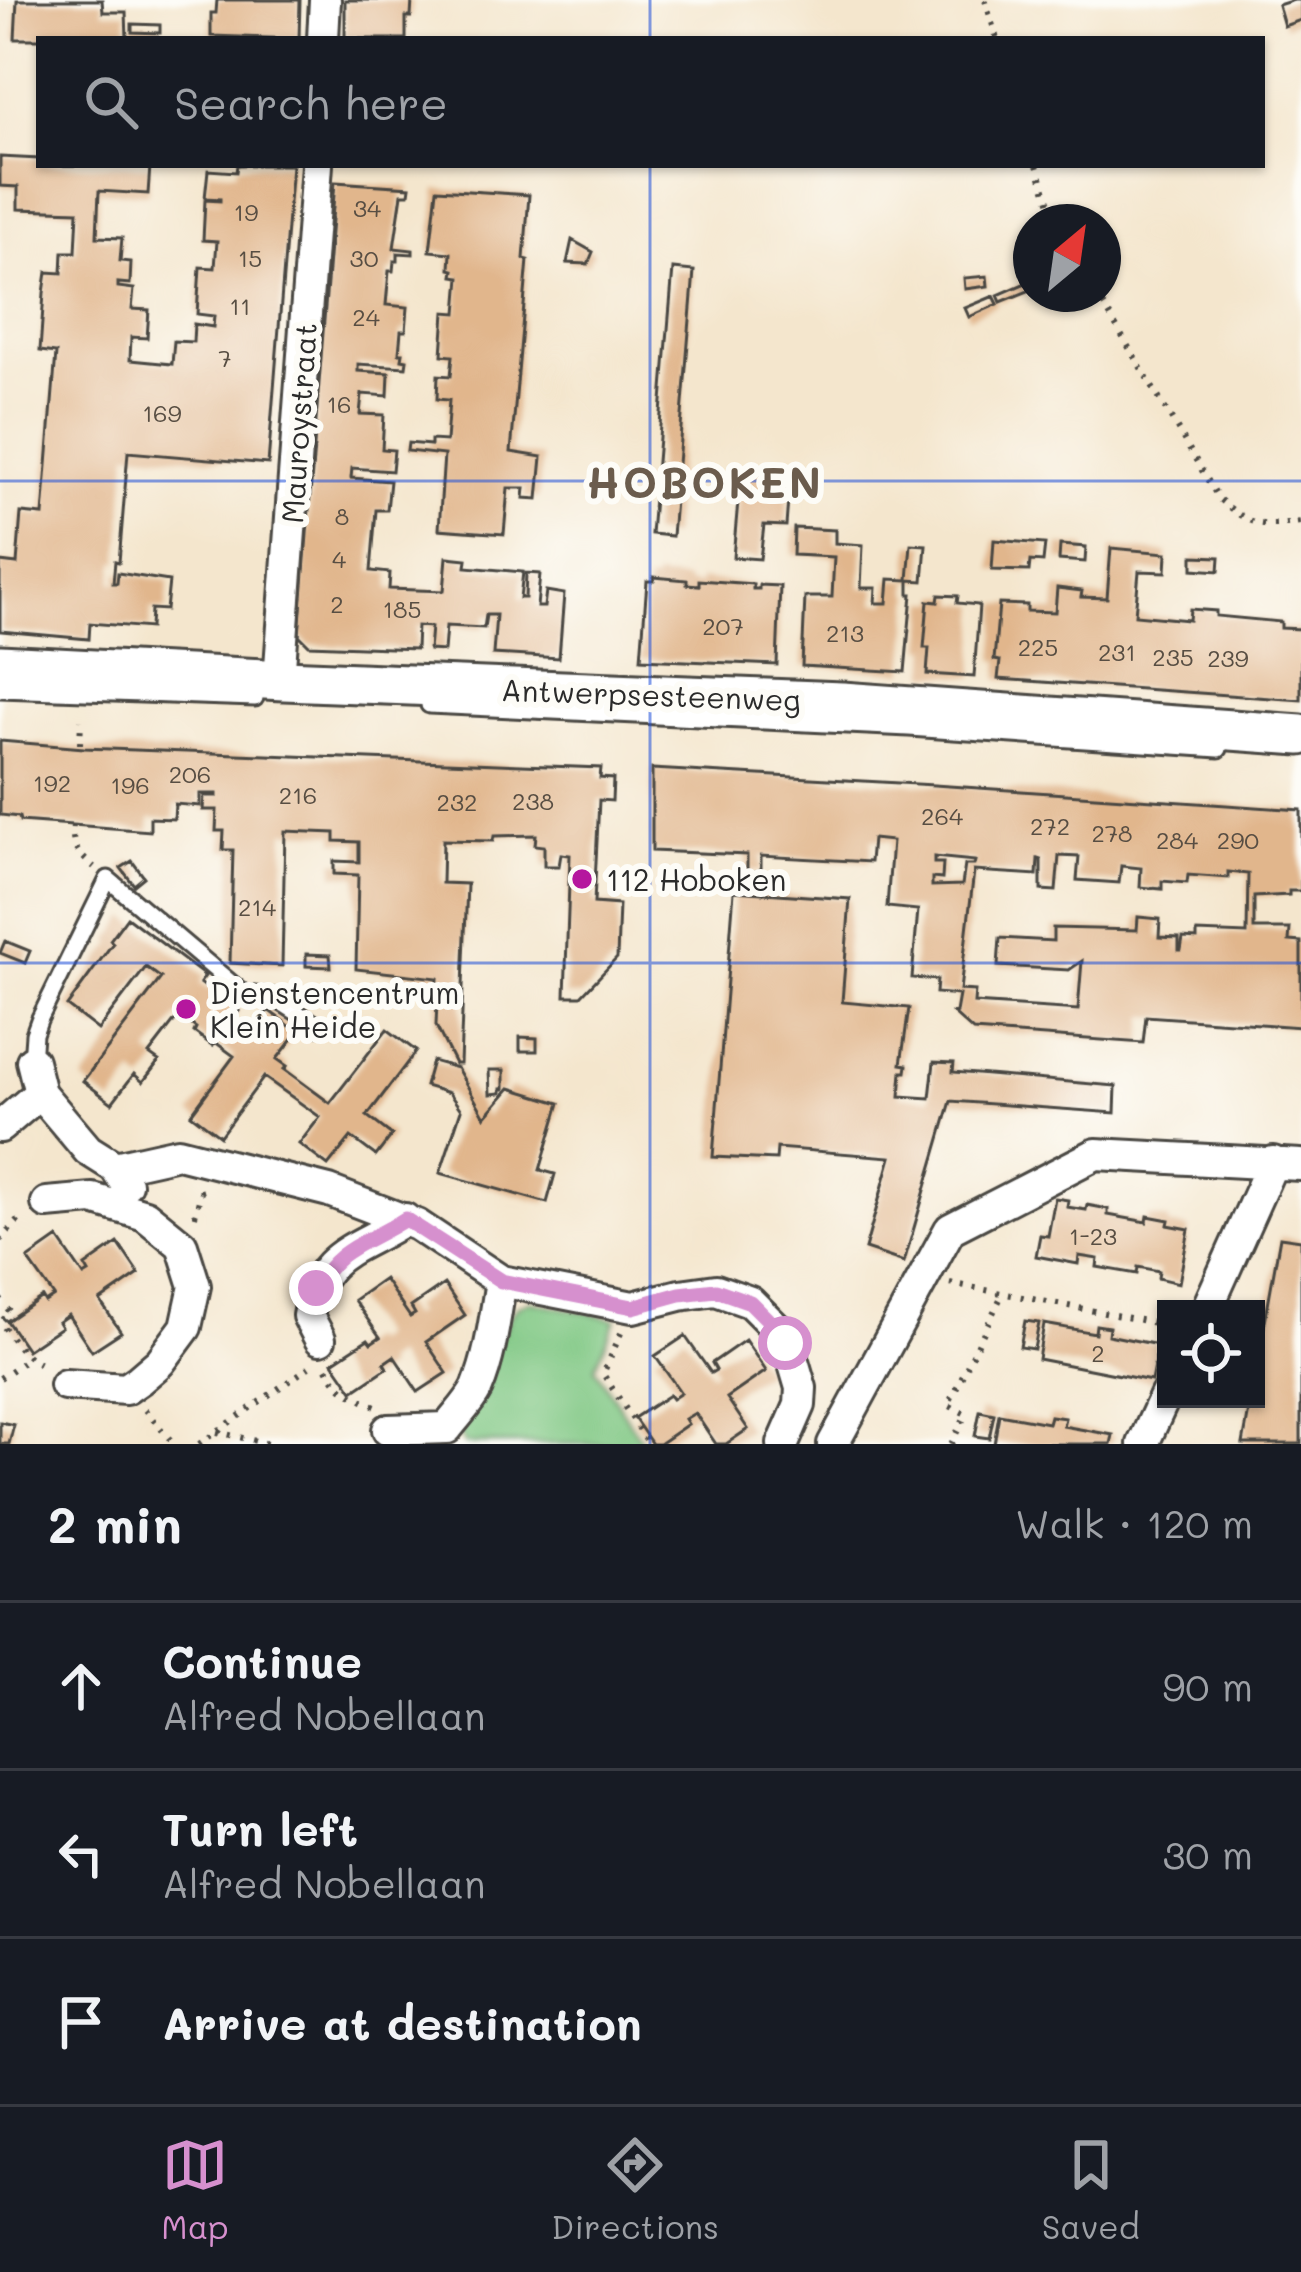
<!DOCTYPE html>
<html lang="en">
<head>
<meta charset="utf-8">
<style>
	:root { --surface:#171b24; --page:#242831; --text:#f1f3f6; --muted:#9ea1a6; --line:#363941; --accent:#d690ce }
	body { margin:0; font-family:Mali,sans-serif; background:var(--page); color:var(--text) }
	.controls { position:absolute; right:36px; bottom:36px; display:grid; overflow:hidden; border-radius:0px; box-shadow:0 3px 9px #0004 }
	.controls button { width:108px; height:108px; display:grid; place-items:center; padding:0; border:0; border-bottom:3px solid var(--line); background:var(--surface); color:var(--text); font:60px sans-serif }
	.compass { position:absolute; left:1013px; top:204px; width:108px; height:108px; border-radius:50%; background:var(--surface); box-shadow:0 3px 9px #0004; rotate:29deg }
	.stop { position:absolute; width:36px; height:36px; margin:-27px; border:9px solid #d690ce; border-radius:50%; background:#fff }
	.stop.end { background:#d690ce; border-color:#fff; box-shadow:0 3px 12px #0008 }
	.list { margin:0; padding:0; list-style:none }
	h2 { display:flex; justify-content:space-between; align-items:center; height:156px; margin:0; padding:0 48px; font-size:51px }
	h2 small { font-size:39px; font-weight:400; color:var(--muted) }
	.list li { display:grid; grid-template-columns:78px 1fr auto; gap:36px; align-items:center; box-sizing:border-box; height:168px; padding:0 48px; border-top:3px solid var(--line) }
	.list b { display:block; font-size:45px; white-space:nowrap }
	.list p { margin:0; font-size:39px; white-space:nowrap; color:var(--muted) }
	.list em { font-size:39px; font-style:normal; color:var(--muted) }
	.icon { flex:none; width:66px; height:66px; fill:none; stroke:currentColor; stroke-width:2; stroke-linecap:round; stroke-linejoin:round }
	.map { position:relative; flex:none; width:1301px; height:1444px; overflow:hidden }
	.search { position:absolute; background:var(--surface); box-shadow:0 3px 9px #0004; left:36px; right:36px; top:36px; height:132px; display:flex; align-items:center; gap:30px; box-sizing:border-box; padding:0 42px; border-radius:0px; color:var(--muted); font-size:45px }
	.sheet { height:660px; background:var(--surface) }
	nav { display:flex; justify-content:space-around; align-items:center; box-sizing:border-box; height:168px; border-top:3px solid var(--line); background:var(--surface); font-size:33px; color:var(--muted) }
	nav a { display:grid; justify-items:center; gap:6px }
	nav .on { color:var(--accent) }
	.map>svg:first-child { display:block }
	.green { fill:#7fc783; stroke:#557957; stroke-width:3 }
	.building { fill:#e1b68c; fill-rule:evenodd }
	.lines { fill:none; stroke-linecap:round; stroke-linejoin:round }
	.service-casing { stroke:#494743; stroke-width:21 }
	.minor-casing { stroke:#494743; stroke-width:36 }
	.tertiary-casing { stroke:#494743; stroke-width:45 }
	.path { stroke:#494743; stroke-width:6; stroke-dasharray:3 9; stroke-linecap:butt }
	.service { stroke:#fff; stroke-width:15 }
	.minor { stroke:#fff; stroke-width:30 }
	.tertiary { stroke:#fff; stroke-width:39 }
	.route { stroke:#d690ce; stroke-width:15 }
	.grid { fill:none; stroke:#1d4ed8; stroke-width:3; stroke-opacity:0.55 }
	.poi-dot { fill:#b5179e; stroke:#fdfcf7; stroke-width:4.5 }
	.labels { text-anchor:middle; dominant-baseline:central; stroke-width:12; stroke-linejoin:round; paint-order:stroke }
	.number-label { font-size:24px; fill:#584e43 }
	.street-label { font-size:30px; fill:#2b2b2b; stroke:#fdfcf7 }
	.poi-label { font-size:30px; fill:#2b2b2b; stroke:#fdfcf7; text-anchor:start }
	.district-label { font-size:42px; font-weight:bold; letter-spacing:3px; fill:#6b5c4d; stroke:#fdfcf7 }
</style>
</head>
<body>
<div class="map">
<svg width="1301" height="1444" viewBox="0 0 1301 1444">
	<rect width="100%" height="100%" fill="#fdfcf7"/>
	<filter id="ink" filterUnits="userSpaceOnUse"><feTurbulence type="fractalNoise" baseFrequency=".00833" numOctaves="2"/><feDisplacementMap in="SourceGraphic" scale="24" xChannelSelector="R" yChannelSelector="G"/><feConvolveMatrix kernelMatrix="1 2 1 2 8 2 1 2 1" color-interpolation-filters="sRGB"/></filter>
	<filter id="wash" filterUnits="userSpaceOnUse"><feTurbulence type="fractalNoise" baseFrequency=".004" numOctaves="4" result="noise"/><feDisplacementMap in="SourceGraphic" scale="48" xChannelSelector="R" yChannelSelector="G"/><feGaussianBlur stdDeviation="2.7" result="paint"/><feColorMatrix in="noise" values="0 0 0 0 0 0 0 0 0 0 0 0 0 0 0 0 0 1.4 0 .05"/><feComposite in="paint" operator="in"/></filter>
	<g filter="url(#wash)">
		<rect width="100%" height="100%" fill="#f4e6cd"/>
		<!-- green -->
		<path class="green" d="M530 1301 616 1319 595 1368 644 1444H464L457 1430 511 1314 518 1306Z"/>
		<g id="blocks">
			<!-- building -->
			<path class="building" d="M17 0H102L103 12H126L127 39H15Z
				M217 0H300L299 39 211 36V13H216Z
				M345 0H412L411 17H406V39H345Z
				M1294 0H1301V20L1284 26 1278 5Z
				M132 24 160 25V33L132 32Z
				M0 157 39 159V165L150 166 148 194 99 191 97 237 122 238 120 261 131 262 130 284 118 283V287L134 289 132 309 149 310 147 338 131 337 130 360 172 364 174 341 193 342 194 324 213 327 214 316 197 314 200 267 215 268 217 241 203 240 205 200 220 201V199L205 198 208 170 236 172 237 165H292L268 464 128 452 119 562 115 561 113 583H117L118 573 169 581 166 610 151 609 150 628 90 623 89 639 0 631V562L17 564 21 513 43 515 56 353 40 351 44 293 47 272 62 273 63 252H76L78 211 18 209V187L0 186Z
				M335 182 410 187 409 194H402L394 248 413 250V254L398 253V261H394L393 271H389L386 305 408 307 406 331H401L399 353H403L402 359 407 360 406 367 358 364V371L389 373 388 396 362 394 360 414 384 415 382 449 394 450 392 471 352 468 351 478 390 481 387 510H376L371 571 390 573 389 589 444 591 447 557 467 559 466 567 523 572 520 598H525L526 573 540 574 537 607H544L546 591 564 594 559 658 493 654 496 615H486L484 628 446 626 444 651 429 650 431 627 417 626 416 649 309 645 299 635Z
				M437 189 529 195 524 259 528 260 511 452 542 457 538 499 524 498 525 488H508L504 534 439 529 444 455 407 451 408 443 431 445V440L446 441 449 400 437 399 438 375 451 376 453 356 442 355 445 312 457 313 460 277 453 276 454 270 450 269 451 253 430 251Z
				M572 240 593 252 588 264 567 263Z
				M673 269 694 271 672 536 651 534Z
				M987 276 988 286 965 289 964 278Z
				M1028 282 1031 290 1001 302 998 295Z
				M994 296 998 304 969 317 965 308Z
				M741 468 790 473 786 526 764 525 760 559 733 557Z
				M794 528 835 530V543L863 545 861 588H876L875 603H887L889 579 908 580 911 544 926 545 923 581 909 580V594H912L905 672 802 666 805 597H832L834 557 793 555Z
				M994 540 1045 544 1043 562 1030 561 1029 571 992 570Z
				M1060 545 1086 547 1085 562 1059 560Z
				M1111 548 1167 553 1166 572 1139 571 1135 615 1189 620 1190 609 1216 611V616L1281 622V628L1301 629V700L998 679 1000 661 994 660 999 604 1027 605V611L1055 612 1057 588 1082 591 1081 597 1107 598Z
				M1193 556 1220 557 1219 571 1193 569Z
				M654 577 687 580V584L699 585V580L753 584V589H759V585L780 586 777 665 641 659 647 581H654Z
				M939 595 958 596 957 603 979 605 974 677 927 674 929 648H924L928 601 938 602Z
				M0 741 84 748 601 768 600 778 613 779 612 801 599 800 594 903 619 905 617 958 581 996H565L570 855 561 854 559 866H544V846L535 845 536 835 494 836 493 841 443 840 442 883 467 884 460 1064H455L436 1026 438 978 356 969 358 875 334 874V861L359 862V842L335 841V833L285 831 282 966 230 963 233 850H223L224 831H216L217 810H203L204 796H217V794H200V806L175 804 174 819 150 818V831L20 821 19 817 0 815Z
				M652 769 934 785 1301 810V891H1289V895L1254 897V929H1290L1289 941 1301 942V1027L1146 1016 1143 1043 973 1031 953 1013 956 1012 959 995 936 993 937 980 912 978 918 910 887 907 892 841 872 839 870 862 761 856V871L747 872V855L652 851ZM1059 856 1079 857 1077 880 1119 883 1121 866 1141 868 1140 887 1162 889V881L1187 883 1188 875 1228 878V872L1248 874 1247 934 1197 932V939L1183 938 1181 950H1179V938L1159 937 1160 919 1138 917 1137 930 1053 928V941L1000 938 998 966 1069 970 1082 961 1078 1010 974 1003 975 991 960 990 974 871 1037 875 1038 859 1041 860V890L1056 891ZM934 857 975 861 974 865H965L962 885 932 886V878L942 879 943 863H934Z
				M132 861 144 877 134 885 121 868Z
				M734 891 850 899 842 1002 909 1008 901 1064 907 1065 906 1072H902L900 1096 930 1098 934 1062 954 1063 953 1072 1116 1086 1115 1113 951 1101 904 1262 865 1249 891 1157 777 1148 776 1160 713 1157Z
				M127 917 205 976 200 983 239 1011 227 1027 245 1040 268 1010 298 1032 277 1059 287 1066 284 1069 330 1103 387 1029 416 1051 367 1116 392 1135 376 1156 351 1137 328 1166 299 1144 320 1117 264 1077 220 1136 191 1114 234 1056 215 1042 213 1046 194 1032 196 1028 179 1015 149 1054 159 1061 143 1082 134 1074 112 1103 83 1081 161 978 146 967 98 1030 67 1006 113 943 110 940Z
				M5 941 30 951 25 963 0 953Z
				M306 954 330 955 331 967 306 966Z
				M520 1037 537 1038V1051H520Z
				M432 1061 457 1068 485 1117 510 1088 560 1103 540 1170 555 1174 547 1203 440 1173 461 1110 449 1093 425 1086Z
				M489 1070H504V1089H501V1093L490 1094Z
				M1055 1198 1068 1200 1067 1207 1086 1210 1087 1205 1108 1209V1215L1147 1222 1148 1216 1169 1220 1168 1225 1189 1229 1179 1283 1158 1278 1159 1271 1138 1267 1137 1274 1097 1267 1098 1259 1079 1256 1078 1264 1036 1256 1040 1235 1048 1236Z
				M1280 1237 1301 1240V1444H1243L1251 1399H1256V1372Z
				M58 1238 84 1276 89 1273 85 1266 118 1243 139 1274 100 1301 121 1332 92 1351 68 1315 58 1322 61 1327 27 1350 7 1321 42 1297 45 1302 54 1296 28 1259Z
				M384 1279 410 1317 415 1314 411 1307 444 1284 465 1315 426 1342 447 1373 418 1392 394 1356 384 1363 387 1368 353 1391 333 1362 368 1339 371 1343 380 1337 354 1300Z
				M1025 1321 1039 1323 1034 1349 1020 1347Z
				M1044 1324 1095 1333 1096 1325 1109 1327 1108 1335 1158 1345 1151 1381 1038 1359Z
				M685 1336 711 1373 716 1370 712 1363 745 1340 766 1371 727 1398 748 1429 726 1444H716L695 1413 685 1419 688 1424 659 1444H652L634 1418 669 1395 672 1399 681 1393 655 1356Z
				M980 1411 994 1414 989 1438 975 1436Z
				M999 1414 1048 1423 1050 1416 1065 1418 1063 1426 1113 1435 1111 1444H994Z
				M0 1422 14 1425 9 1444H0Z"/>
		</g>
	</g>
	<g filter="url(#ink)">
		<use href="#blocks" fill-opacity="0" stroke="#494743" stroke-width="3"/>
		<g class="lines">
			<defs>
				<path id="service" d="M0 689 255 698
					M429 705 909 728 1219 749
					M32 1061 34 1034 39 1020 108 879 244 994 273 997 318 1026"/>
				<path id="minor" d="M323 39 325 0
					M279 680 317 165
					M32 1061 40 1093 88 1150 115 1167 126 1184
					M0 1127 40 1093
					M115 1167 178 1153 329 1191 417 1225 501 1281 633 1307 680 1295 716 1290 750 1302 779 1331 791 1354 801 1388 800 1405 783 1444
					M47 1203 93 1199 145 1215 182 1245 195 1286 186 1327 160 1362 139 1380 126 1389 65 1385
					M1207 1309 1273 1162
					M320 1339 308 1316C319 1250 357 1251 405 1219
					M388 1430 447 1428C457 1415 470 1402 477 1388 491 1355 495 1316 501 1281
					M833 1444 950 1229 1096 1154 1301 1165
					M1143 1444 1166 1394"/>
				<path id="tertiary" d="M0 665 284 680 842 702 1301 735"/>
			</defs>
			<!-- service casing -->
			<use href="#service" class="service-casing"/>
			<!-- minor casing -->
			<use href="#minor" class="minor-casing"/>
			<!-- tertiary casing -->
			<use href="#tertiary" class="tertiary-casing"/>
			<!-- path -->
			<path class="path" d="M985 0 997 39
				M1037 165 1056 222
				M1097 294 1219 499C1252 527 1259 527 1301 522
				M80 744 81 720
				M73 825C71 846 78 854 94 867
				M195 1216 201 1192 205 1191
				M0 1240 22 1217
				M950 1283 1166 1325
				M0 1299 10 1312 1 1322C12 1340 23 1356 43 1365
				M621 1333 603 1374 649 1444
				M327 1368C338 1389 354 1398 376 1406
				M0 1378 28 1358
				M145 1410 174 1444
				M217 1432 269 1444
				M199 1444 309 1367
				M951 1444 966 1414 948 1405 1003 1293"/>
			<!-- service -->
			<use href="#service" class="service"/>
			<!-- minor -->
			<use href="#minor" class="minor"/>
			<!-- tertiary -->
			<use href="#tertiary" class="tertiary"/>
		</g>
	</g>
	<g class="lines" filter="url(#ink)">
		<!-- route -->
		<path class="route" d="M316 1288C339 1245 367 1244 405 1219L501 1281 633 1307 680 1294 716 1290 750 1302 779 1331 785 1343"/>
	</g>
	<!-- grid -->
	<path class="grid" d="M650 0V39M650 165V1444M0 481H1301M0 963H1301"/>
	<!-- markers -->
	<g class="poi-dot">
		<circle cx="582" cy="879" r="12"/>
		<circle cx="186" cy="1009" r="12"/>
	</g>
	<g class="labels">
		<!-- number labels -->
		<g class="number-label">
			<text x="367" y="207">34</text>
			<text x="246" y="211">19</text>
			<text x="250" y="257">15</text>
			<text x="364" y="257">30</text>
			<text x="240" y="305">11</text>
			<text x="366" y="316">24</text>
			<text x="225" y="357">7</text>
			<text x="339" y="403">16</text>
			<text x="162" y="412">169</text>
			<text x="342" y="515">8</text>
			<text x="339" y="558">4</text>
			<text x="337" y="603">2</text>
			<text x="402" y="608">185</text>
			<text x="723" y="625">207</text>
			<text x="845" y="632">213</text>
			<text x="1038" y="646">225</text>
			<text x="1117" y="651">231</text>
			<text x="1173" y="656">235</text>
			<text x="1228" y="657">239</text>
			<text x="190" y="773">206</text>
			<text x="52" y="782">192</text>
			<text x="130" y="784">196</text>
			<text x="298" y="794">216</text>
			<text x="533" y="800">238</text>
			<text x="457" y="801">232</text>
			<text x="942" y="815">264</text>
			<text x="1050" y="825">272</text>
			<text x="1112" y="832">278</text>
			<text x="1177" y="839">284</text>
			<text x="1238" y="839">290</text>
			<text x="257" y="906">214</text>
			<text x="1093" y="1235">1-23</text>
			<text x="1098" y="1352">2</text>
		</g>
		<!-- street labels -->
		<g class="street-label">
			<text transform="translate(298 423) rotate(-86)">Mauroystraat</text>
			<text transform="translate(651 694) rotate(2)">Antwerpsesteenweg</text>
		</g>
		<!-- poi labels -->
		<g class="poi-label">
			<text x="606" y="879">112 Hoboken</text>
			<text x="210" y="992">Dienstencentrum<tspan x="210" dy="34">Klein Heide</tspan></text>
		</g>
		<!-- district labels -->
		<g class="district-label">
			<text x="705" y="481">HOBOKEN</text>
		</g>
	</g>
</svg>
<div class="controls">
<button><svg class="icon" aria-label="locate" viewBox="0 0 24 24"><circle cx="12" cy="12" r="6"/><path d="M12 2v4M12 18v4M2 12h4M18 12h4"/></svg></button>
</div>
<svg class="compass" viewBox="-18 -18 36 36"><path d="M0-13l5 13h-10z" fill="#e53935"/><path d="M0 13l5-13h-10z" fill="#9ea1a6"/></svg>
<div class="stop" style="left:785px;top:1343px"></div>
<div class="stop end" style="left:316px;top:1288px"></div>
<div class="search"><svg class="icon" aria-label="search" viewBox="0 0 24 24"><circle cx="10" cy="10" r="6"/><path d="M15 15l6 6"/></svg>Search here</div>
</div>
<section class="sheet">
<h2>2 min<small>Walk · 120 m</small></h2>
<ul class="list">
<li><svg class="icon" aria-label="ahead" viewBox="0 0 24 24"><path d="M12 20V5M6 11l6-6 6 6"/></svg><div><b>Continue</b><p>Alfred Nobellaan</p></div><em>90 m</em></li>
<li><svg class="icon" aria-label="left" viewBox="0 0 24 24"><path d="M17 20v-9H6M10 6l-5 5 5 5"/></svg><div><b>Turn left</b><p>Alfred Nobellaan</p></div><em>30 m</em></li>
<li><svg class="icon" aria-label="arrive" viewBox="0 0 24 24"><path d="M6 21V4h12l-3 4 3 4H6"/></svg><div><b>Arrive at destination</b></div></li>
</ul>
</section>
<nav>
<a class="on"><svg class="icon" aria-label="map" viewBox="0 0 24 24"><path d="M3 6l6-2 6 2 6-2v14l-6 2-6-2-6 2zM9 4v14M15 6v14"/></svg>Map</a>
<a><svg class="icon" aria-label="directions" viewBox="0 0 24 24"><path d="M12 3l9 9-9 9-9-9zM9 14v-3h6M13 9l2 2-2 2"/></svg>Directions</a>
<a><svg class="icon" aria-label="saved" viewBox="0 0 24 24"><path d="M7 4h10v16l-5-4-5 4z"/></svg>Saved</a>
</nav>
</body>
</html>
